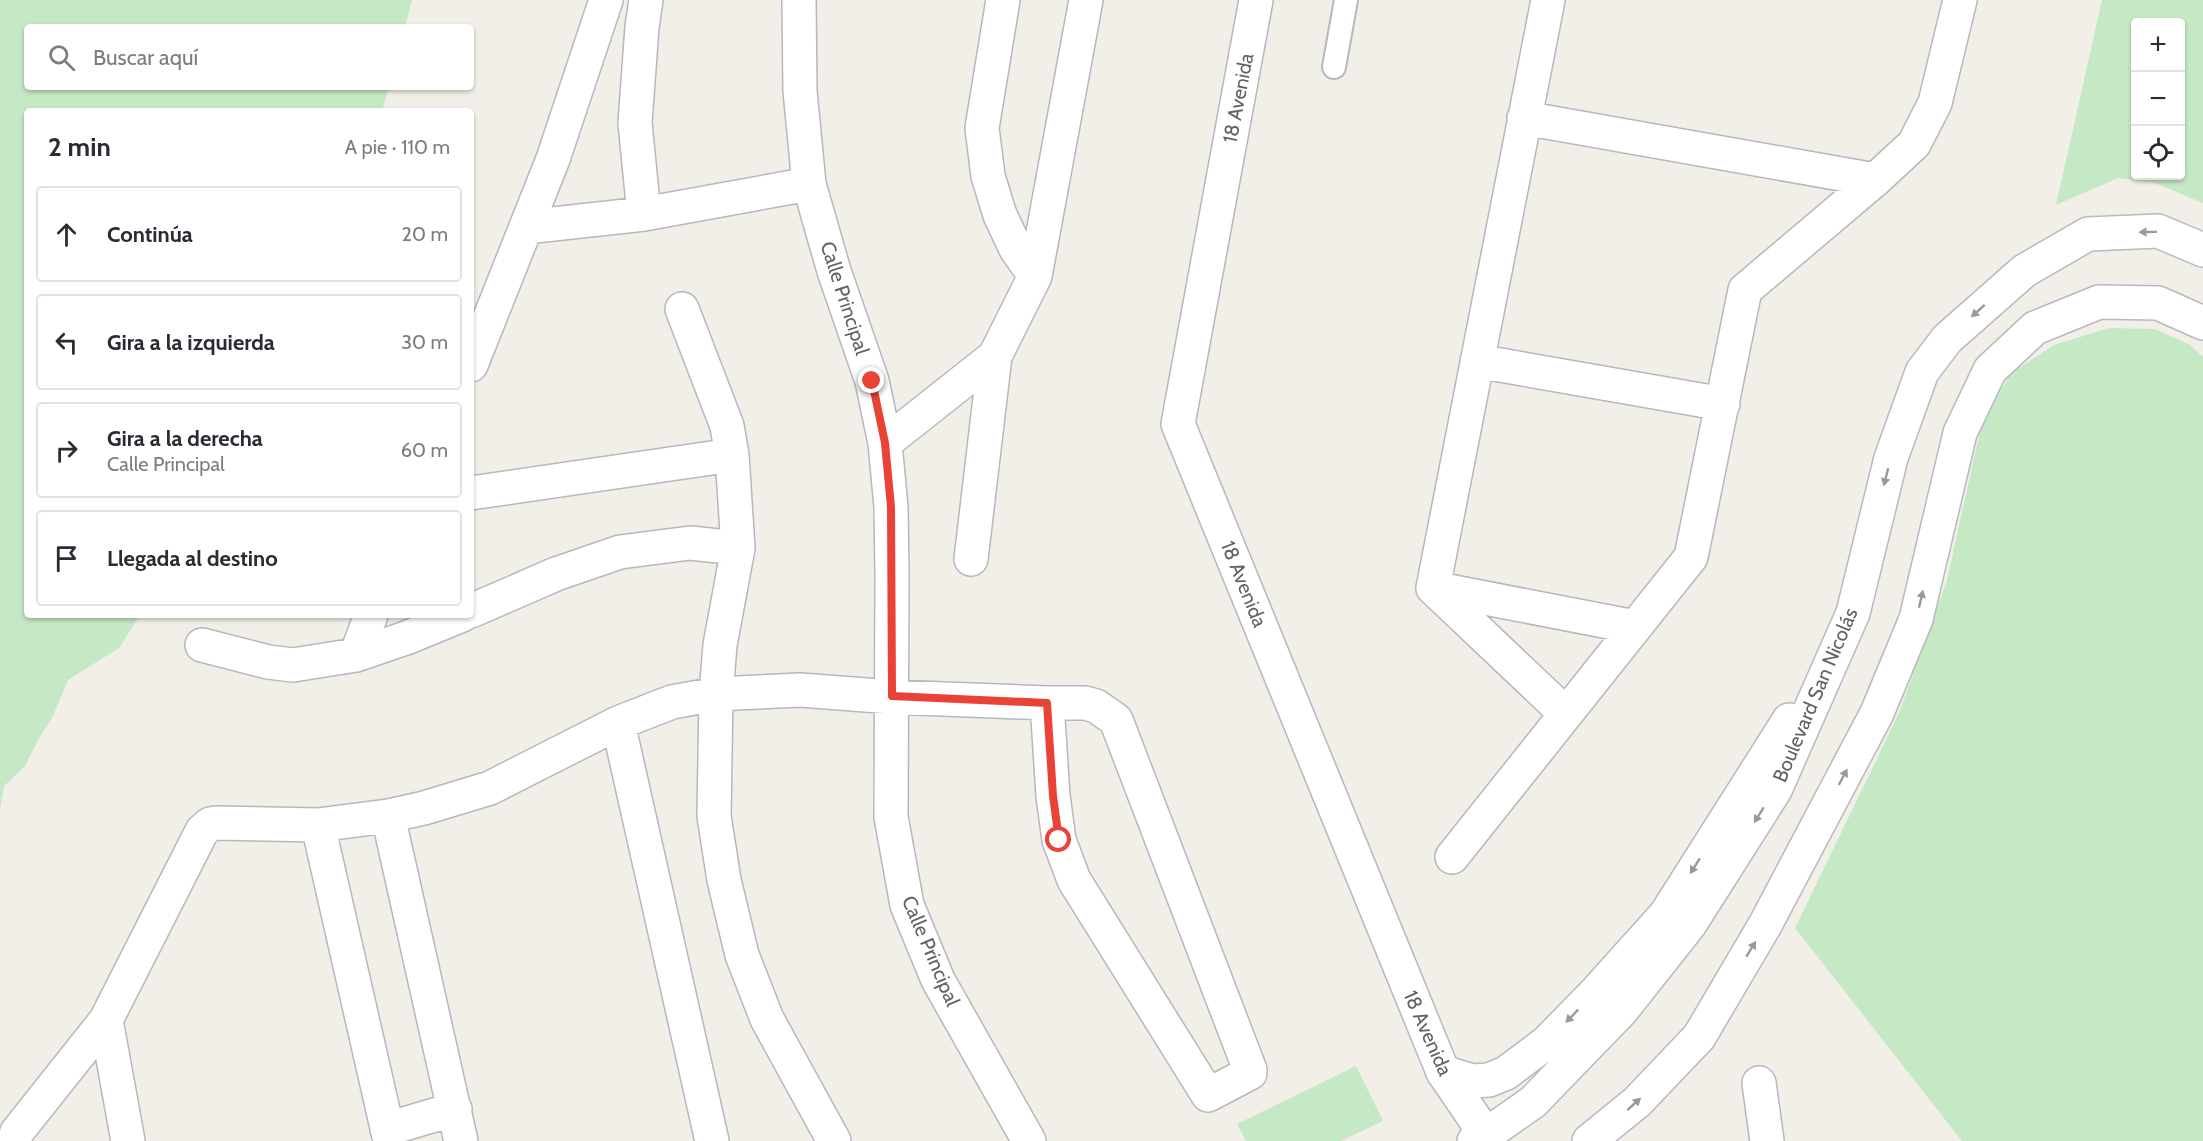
<!DOCTYPE html>
<html lang="es">
<head>
<meta charset="utf-8">
<style>
	:root { --surface:#fff; --page:#f7f7f7; --text:#2b2b33; --muted:#7c7c81; --line:#e1e1e2 }
	body { margin:0; font-family:Cabin,sans-serif; background:var(--page); color:var(--text) }
	.controls { position:absolute; right:18px; top:18px; display:grid; overflow:hidden; border-radius:6px; box-shadow:0 2px 4px #0004 }
	.controls button { width:54px; height:54px; display:grid; place-items:center; padding:0; border:0; border-bottom:2px solid var(--line); background:var(--surface); color:var(--text); font:30px sans-serif }
	.stop { position:absolute; width:18px; height:18px; margin:-14px; border:4px solid #ea4335; border-radius:50%; background:#fff }
	.stop.end { background:#ea4335; border-color:#fff; box-shadow:0 2px 6px #0008 }
	.list { margin:0; padding:0; list-style:none }
	h2 { display:flex; justify-content:space-between; align-items:center; height:78px; margin:0; padding:0 24px; font-size:26px }
	h2 small { font-size:20px; font-weight:400; color:var(--muted) }
	.list li { display:grid; grid-template-columns:39px 1fr auto; gap:18px; align-items:center; box-sizing:border-box; height:96px; margin:0 12px 12px; padding:0 12px; border:2px solid var(--line); border-radius:6px }
	.list b { display:block; font-size:22px; white-space:nowrap }
	.list p { margin:0; font-size:20px; white-space:nowrap; color:var(--muted) }
	.list em { font-size:20px; font-style:normal; color:var(--muted) }
	.icon { flex:none; width:33px; height:33px; fill:none; stroke:currentColor; stroke-width:2; stroke-linecap:round; stroke-linejoin:round }
	.map { position:relative; flex:none; width:2203px; height:1141px; overflow:hidden }
	.search { position:absolute; background:var(--surface); box-shadow:0 2px 4px #0004; left:24px; top:24px; width:450px; height:66px; display:flex; align-items:center; gap:15px; box-sizing:border-box; padding:0 21px; border-radius:6px; color:var(--muted); font-size:22px }
	.panel { position:absolute; background:var(--surface); box-shadow:0 2px 4px #0004; left:24px; top:108px; width:450px; height:510px; border-radius:6px }
	.map>svg:first-child { display:block }
	.green { fill:#c5e8c5; fill-rule:evenodd }
	.lines { fill:none; stroke-linecap:round; stroke-linejoin:round }
	.service-casing { stroke:#b5b8bc; stroke-width:26 }
	.minor-casing { stroke:#b5b8bc; stroke-width:36 }
	.secondary-casing { stroke:#b6babf; stroke-width:36 }
	.service { stroke:#fff; stroke-width:22 }
	.minor { stroke:#fff; stroke-width:33 }
	.secondary { stroke:#fff; stroke-width:33 }
	.oneway { fill:#979a9d }
	.route { stroke:#ea4335; stroke-width:8 }
	.labels { text-anchor:middle; dominant-baseline:central; stroke-width:5; stroke-linejoin:round; paint-order:stroke }
	.street-label { font-size:20px; fill:#5f6368; stroke:#fff }
</style>
</head>
<body>
<div class="map">
<svg width="2203" height="1141" viewBox="0 0 2203 1141">
	<rect width="100%" height="100%" fill="#f1efe8"/>
	<!-- green -->
	<path class="green" d="M0 0H412L405 27H27V87H389L382 111H27V615H140L119 648 68 680 52 718 38 740 25 766 4 786 0 810Z
		M2102 0H2203V203L2155 183 2118 178 2056 205ZM2136 22H2180V176H2136Z
		M2109 328 2155 329 2190 345 2203 357V1141H1962L1795 928 1899 713 1947 580 1982 422 2011 373 2054 345Z
		M1356 1066 1383 1121 1341 1141H1246L1237 1124Z"/>
	<g class="lines">
		<defs>
			<path id="service" d="M1334 67 1346 0"/>
			<path id="minor" d="M799 0 800 91 809 184 834 271 872 381 885 443 891 507 892 574 891 817 907 905 938 980 1029 1141
				M1003 0 982 128 988 176 1000 215 1016 249 1035 276
				M1256 0 1178 424 1443 1072 1486 1135
				M1548 0 1433 588 1566 714
				M1524 118 1875 180
				M644 214 635 123 642 27 646 0
				M526 227 644 214 809 184
				M682 309 727 426 732 455 738 548 720 645 716 694 714 816 724 880 742 955 767 1019 834 1141
				M1477 361 1723 404
				M471 365 553 159 606 0
				M885 443 995 356
				M471 493 732 455
				M971 559 995 356 1035 276 1086 0
				M1433 588 1635 627
				M471 611 556 574 620 552 690 543 738 548
				M202 645 268 662 293 665 356 655 406 638 462 615
				M356 655 371 615
				M618 723 712 1141
				M388 816 461 1141
				M318 825 390 1141
				M1452 857 1691 557 1745 290 1875 180 1914 144 1935 103 1960 0
				M106 1020 128 1141
				M1759 1083 1767 1141
				M387 1129 455 1109
				M14 1141 17 1132 106 1020 202 831 210 824 216 823 318 825 388 816 424 808 490 788 618 723 672 702 716 694 800 690 892 697 1047 703H1085L1096 706 1116 720 1250 1070V1073L1208 1095 1074 880 1059 840 1053 796 1047 703"/>
			<path id="secondary" d="M1443 1072 1472 1081 1489 1080 1506 1073 1546 1043 1595 993 1666 914 1789 720
				M1474 1141 1486 1135 1533 1102 1622 1010 1690 924 1775 790 1853 613 1891 458 1922 372 1947 339 2024 271 2088 234 2158 231 2203 250
				M1589 1141 1637 1102 1699 1037 1765 925 1877 713 1916 619 1960 433 1990 370 2035 328 2099 302 2158 303 2203 323"/>
		</defs>
		<!-- service casing -->
		<use href="#service" class="service-casing"/>
		<!-- minor casing -->
		<use href="#minor" class="minor-casing"/>
		<!-- secondary casing -->
		<use href="#secondary" class="secondary-casing"/>
		<!-- service -->
		<use href="#service" class="service"/>
		<!-- minor -->
		<use href="#minor" class="minor"/>
		<!-- secondary -->
		<use href="#secondary" class="secondary"/>
	</g>
	<!-- one-way arrows -->
	<defs><path id="oneway-solid" d="M-6-.8H1V-3.2L6.5 0L1 3.2V.8H-6Z" transform="scale(1.5)"/></defs>
	<g class="oneway">
		<use href="#oneway-solid" transform="translate(2148 232) rotate(179)"/>
		<use href="#oneway-solid" transform="translate(1978 311) rotate(138)"/>
		<use href="#oneway-solid" transform="translate(1886 477) rotate(104)"/>
		<use href="#oneway-solid" transform="translate(1921 599) rotate(-77)"/>
		<use href="#oneway-solid" transform="translate(1843 777) rotate(-62)"/>
		<use href="#oneway-solid" transform="translate(1759 815) rotate(122)"/>
		<use href="#oneway-solid" transform="translate(1695 866) rotate(122)"/>
		<use href="#oneway-solid" transform="translate(1751 949) rotate(-59)"/>
		<use href="#oneway-solid" transform="translate(1572 1016) rotate(134)"/>
		<use href="#oneway-solid" transform="translate(1634 1104) rotate(-42)"/>
	</g>
	<g class="lines">
		<!-- route -->
		<path class="route" d="M872 381 885 443 891 507 892 696 1047 703 1053 796 1059 840"/>
	</g>
	<g class="labels">
		<!-- street labels -->
		<g class="street-label">
			<text transform="translate(1238 98) rotate(-79)">18 Avenida</text>
			<text transform="translate(845 298) rotate(72)">Calle Principal</text>
			<text transform="translate(1244 584) rotate(68)">18 Avenida</text>
			<text transform="translate(1815 695) rotate(-67)">Boulevard San Nicolás</text>
			<text transform="translate(931 951) rotate(67)">Calle Principal</text>
			<text transform="translate(1428 1033) rotate(66)">18 Avenida</text>
		</g>
	</g>
</svg>
<div class="controls">
<button>+</button>
<button>−</button>
<button><svg class="icon" aria-label="locate" viewBox="0 0 24 24"><circle cx="12" cy="12" r="6"/><path d="M12 2v4M12 18v4M2 12h4M18 12h4"/></svg></button>
</div>
<div class="stop" style="left:1059px;top:840px"></div>
<div class="stop end" style="left:872px;top:381px"></div>
<div class="search"><svg class="icon" aria-label="search" viewBox="0 0 24 24"><circle cx="10" cy="10" r="6"/><path d="M15 15l6 6"/></svg>Buscar aquí</div>
<section class="panel">
<h2>2 min<small>A pie · 110 m</small></h2>
<ul class="list">
<li><svg class="icon" aria-label="ahead" viewBox="0 0 24 24"><path d="M12 20V5M6 11l6-6 6 6"/></svg><div><b>Continúa</b></div><em>20 m</em></li>
<li><svg class="icon" aria-label="left" viewBox="0 0 24 24"><path d="M17 20v-9H6M10 6l-5 5 5 5"/></svg><div><b>Gira a la izquierda</b></div><em>30 m</em></li>
<li><svg class="icon" aria-label="right" viewBox="0 0 24 24"><path d="M7 20v-9h11M14 6l5 5-5 5"/></svg><div><b>Gira a la derecha</b><p>Calle Principal</p></div><em>60 m</em></li>
<li><svg class="icon" aria-label="arrive" viewBox="0 0 24 24"><path d="M6 21V4h12l-3 4 3 4H6"/></svg><div><b>Llegada al destino</b></div></li>
</ul>
</section>
</div>
</body>
</html>
